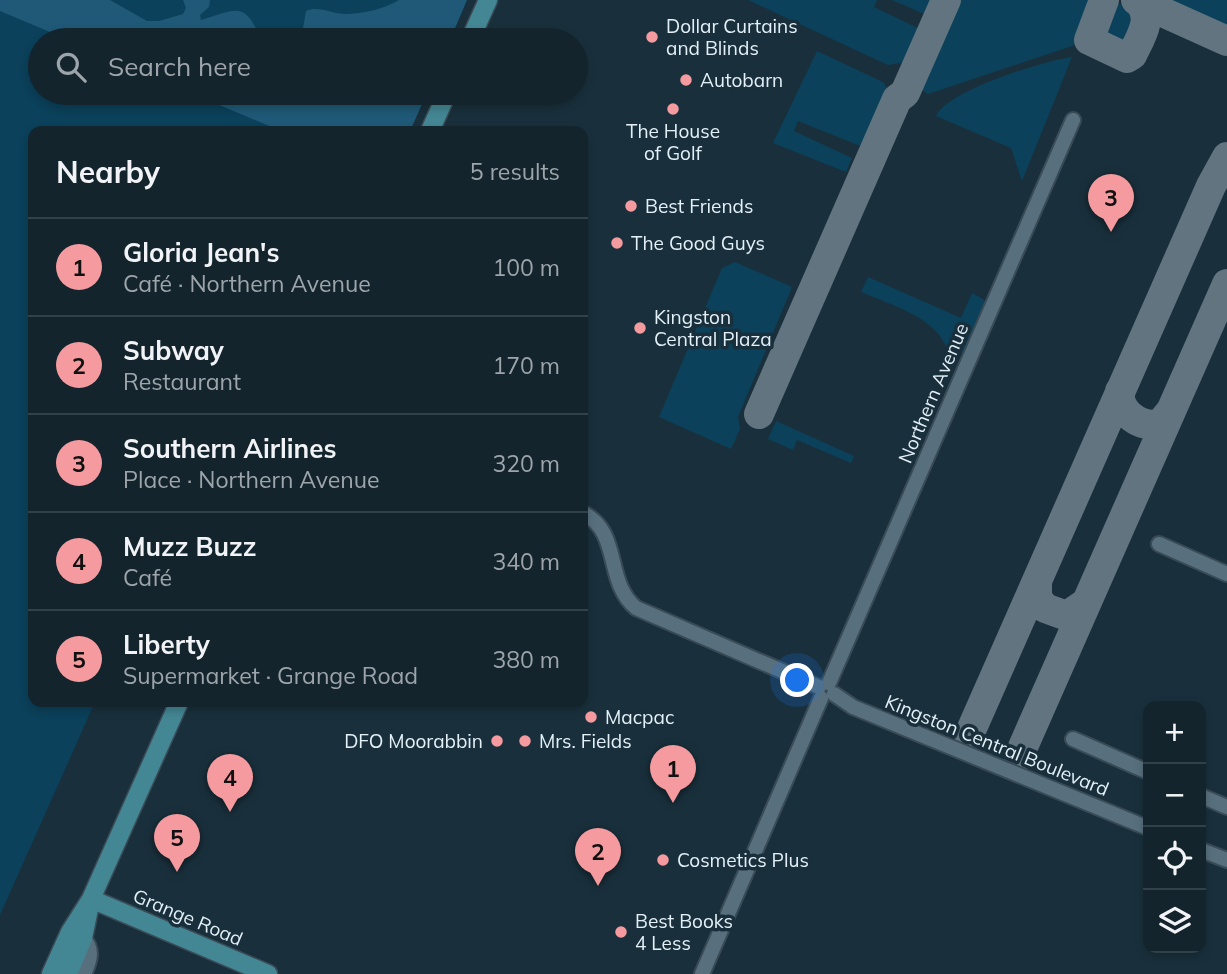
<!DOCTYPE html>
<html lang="en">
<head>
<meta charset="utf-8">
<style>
	:root { --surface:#13242d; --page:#203039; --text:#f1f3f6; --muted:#9da4aa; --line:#324149; --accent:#f59b9f }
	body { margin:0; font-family:Mulish,sans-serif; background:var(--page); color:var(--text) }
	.controls { position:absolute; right:21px; bottom:21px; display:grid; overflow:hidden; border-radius:14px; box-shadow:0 4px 10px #0003 }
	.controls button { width:63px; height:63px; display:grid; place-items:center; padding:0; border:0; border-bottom:2px solid var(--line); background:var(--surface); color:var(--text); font:35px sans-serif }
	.you { position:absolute; left:798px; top:681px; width:24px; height:24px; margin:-18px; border:5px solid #fff; border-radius:50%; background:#1a73e8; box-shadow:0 0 0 10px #1a73e833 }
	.badge { display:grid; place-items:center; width:46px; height:46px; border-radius:50%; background:var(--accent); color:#111; font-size:23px; font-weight:700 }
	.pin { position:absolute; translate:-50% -58px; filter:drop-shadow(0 2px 4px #0008) }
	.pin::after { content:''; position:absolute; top:37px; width:24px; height:21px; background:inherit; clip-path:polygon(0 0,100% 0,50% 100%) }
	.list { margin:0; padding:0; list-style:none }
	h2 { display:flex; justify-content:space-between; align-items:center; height:91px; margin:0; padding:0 28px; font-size:30px }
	h2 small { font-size:23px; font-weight:400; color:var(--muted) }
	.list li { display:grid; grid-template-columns:46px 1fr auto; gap:21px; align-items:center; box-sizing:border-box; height:98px; padding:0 28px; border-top:2px solid var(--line) }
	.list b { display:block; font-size:26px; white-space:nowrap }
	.list p { margin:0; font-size:23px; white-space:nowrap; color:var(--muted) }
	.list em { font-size:23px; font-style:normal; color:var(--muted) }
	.icon { flex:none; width:38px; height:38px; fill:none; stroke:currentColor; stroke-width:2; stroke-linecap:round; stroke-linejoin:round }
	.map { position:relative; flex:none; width:1227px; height:974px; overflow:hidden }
	.search { position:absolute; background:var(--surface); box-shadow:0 4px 10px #0003; left:28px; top:28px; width:560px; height:77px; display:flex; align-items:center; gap:18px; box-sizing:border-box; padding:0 24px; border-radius:38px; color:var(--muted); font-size:26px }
	.panel { position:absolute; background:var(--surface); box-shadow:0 4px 10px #0003; left:28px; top:126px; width:560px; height:581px; border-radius:14px }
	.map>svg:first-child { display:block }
	.green { fill:#0b415b }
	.forest { fill:#1f5977 }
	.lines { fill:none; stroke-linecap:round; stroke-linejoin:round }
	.taxiway { stroke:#61747f; stroke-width:30 }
	.minor-casing { stroke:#394b56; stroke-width:18 }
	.major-casing { stroke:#394b56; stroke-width:21 }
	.minor { stroke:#58707e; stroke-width:14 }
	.major { stroke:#448794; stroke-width:18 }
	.poi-dot { fill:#f59b9f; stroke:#19303c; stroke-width:2.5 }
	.labels { text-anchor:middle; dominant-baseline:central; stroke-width:7; stroke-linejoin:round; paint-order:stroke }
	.poi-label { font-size:19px; fill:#e3f0f8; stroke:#19303c; text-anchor:start }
	.street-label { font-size:19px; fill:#e3f0f8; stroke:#19303c }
</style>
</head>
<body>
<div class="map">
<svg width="1227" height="974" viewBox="0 0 1227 974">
	<rect width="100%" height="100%" fill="#19303c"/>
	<!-- green -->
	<path class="green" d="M0 0H467L449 40H40V93H426L410 131H33V702H95L0 915Z
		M748 0H877L874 7 922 30 905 62 888 65Z
		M892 0H936L929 16Z
		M957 0H1093L1075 45 928 94 919 88Z
		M1156 0H1227V31Z
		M1119 4 1130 7 1137 20 1128 43 1100 31 1109 11Z
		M817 51 883 82 887 88 863 147 798 121 794 131 852 158 846 172 773 143Z
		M1072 57 1022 181 1011 148 936 116C949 90 1043 61 1072 57Z
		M735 262 792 287 738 417 740 429 731 449 659 417 722 268Z
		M868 277 961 318 972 293 983 299 985 302 962 353 947 349C936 317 891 305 861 292Z
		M776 421 854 456 851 463 797 440 793 450 768 439Z"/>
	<!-- forest -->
	<path class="forest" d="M0 0H110L147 21H159L183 14 186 8 183 0H210L209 7 200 15 201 20C237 9 245 0 261 40H69L0 11Z
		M399 0H467L450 40H324L320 36 302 34 306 11C318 5 332 14 345 14 362 14 384 9 399 0Z
		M191 93H285L290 102 298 103 321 93H427L410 131H281Z"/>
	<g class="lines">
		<!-- taxiway -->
		<path class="taxiway" d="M1104 0 1089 40 1127 58 1132 55C1140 38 1155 17 1138 1
			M1136 0 1227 41
			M1120 391C1117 412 1142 430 1161 423L1170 412
			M759 414 897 99 905 93 946 0
			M1037 581V598L1045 608 1067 616 1086 603
			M969 735 1211 186 1227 157
			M1019 756 1227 284"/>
		<defs>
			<path id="minor" d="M583 513C622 533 604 581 636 608L819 687
				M1159 544 1227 574
				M829 683 1073 120
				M834 694 853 707 1148 828
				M1073 739 1148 772
				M1201 796 1227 807
				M1201 850 1227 860
				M83 938C94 949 90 961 84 974
				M702 974 821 698"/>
			<path id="major" d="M470 40 488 0
				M430 131 447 93
				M91 899 268 974
				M51 974 70 932 91 899 179 702
				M68 974 83 938 89 909"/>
		</defs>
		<!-- minor casing -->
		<use href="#minor" class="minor-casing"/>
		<!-- major casing -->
		<use href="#major" class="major-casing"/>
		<!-- minor -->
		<use href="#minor" class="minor"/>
		<!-- major -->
		<use href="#major" class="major"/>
	</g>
	<!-- markers -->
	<g class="poi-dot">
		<circle cx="652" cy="37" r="7"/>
		<circle cx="686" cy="80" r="7"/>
		<circle cx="673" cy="109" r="7"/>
		<circle cx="631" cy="206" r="7"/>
		<circle cx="617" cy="243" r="7"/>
		<circle cx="640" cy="328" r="7"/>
		<circle cx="591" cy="717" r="7"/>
		<circle cx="497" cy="741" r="7"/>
		<circle cx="525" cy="741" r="7"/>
		<circle cx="663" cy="860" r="7"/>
		<circle cx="621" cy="932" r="7"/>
	</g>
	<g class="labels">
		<!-- poi labels -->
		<g class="poi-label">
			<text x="666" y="26">Dollar Curtains<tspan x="666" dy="22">and Blinds</tspan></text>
			<text x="700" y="80">Autobarn</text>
			<text x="673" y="131" text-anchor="middle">The House<tspan x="673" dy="22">of Golf</tspan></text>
			<text x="645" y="206">Best Friends</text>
			<text x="631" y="243">The Good Guys</text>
			<text x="654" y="317">Kingston<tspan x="654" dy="22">Central Plaza</tspan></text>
			<text x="605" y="717">Macpac</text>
			<text x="483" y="741" text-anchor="end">DFO Moorabbin</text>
			<text x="539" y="741">Mrs. Fields</text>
			<text x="677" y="860">Cosmetics Plus</text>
			<text x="635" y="921">Best Books<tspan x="635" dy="22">4 Less</tspan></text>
		</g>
		<!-- street labels -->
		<g class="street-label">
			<text transform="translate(933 393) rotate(-67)">Northern Avenue</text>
			<text transform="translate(997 745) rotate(22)">Kingston Central Boulevard</text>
			<text transform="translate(188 917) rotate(23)">Grange Road</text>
		</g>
	</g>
</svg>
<div class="controls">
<button>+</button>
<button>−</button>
<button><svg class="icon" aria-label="locate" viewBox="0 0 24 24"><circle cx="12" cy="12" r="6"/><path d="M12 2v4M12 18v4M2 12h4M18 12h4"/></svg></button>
<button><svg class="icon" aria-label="layers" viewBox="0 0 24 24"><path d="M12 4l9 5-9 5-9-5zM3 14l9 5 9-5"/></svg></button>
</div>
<div class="you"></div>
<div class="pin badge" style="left:673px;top:803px">1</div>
<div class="pin badge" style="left:598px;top:886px">2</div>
<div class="pin badge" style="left:1111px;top:232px">3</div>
<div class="pin badge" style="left:230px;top:812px">4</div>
<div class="pin badge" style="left:177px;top:872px">5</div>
<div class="search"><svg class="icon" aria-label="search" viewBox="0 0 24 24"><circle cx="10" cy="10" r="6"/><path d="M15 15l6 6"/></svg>Search here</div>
<section class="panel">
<h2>Nearby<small>5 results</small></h2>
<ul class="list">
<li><span class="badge">1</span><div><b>Gloria Jean's</b><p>Café · Northern Avenue</p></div><em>100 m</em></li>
<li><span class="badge">2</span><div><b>Subway</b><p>Restaurant</p></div><em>170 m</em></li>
<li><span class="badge">3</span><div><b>Southern Airlines</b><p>Place · Northern Avenue</p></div><em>320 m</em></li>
<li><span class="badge">4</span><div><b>Muzz Buzz</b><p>Café</p></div><em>340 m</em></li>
<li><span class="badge">5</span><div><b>Liberty</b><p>Supermarket · Grange Road</p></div><em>380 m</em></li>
</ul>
</section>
</div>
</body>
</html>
